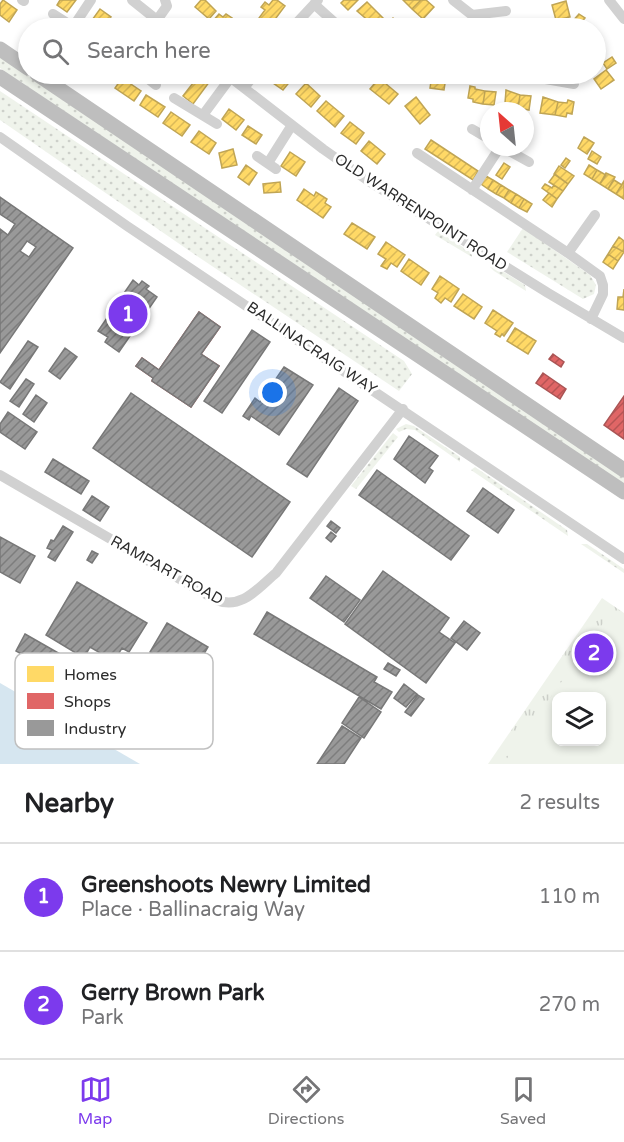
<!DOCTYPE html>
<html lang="en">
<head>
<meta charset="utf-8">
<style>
	:root { --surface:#fff; --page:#f6f6f6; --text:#202124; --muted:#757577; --line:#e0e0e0; --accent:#7c3aed }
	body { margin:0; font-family:"Varela Round",sans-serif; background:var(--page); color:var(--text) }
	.controls { position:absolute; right:18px; bottom:18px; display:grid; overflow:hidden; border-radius:12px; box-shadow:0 3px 9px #0003 }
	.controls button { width:54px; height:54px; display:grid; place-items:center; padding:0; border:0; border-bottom:2px solid var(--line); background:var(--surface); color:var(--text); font:30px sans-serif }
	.compass { position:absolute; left:480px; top:102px; width:54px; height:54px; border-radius:50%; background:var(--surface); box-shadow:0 3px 9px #0003; rotate:333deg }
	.you { position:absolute; left:273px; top:393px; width:21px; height:21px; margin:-15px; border:4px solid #fff; border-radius:50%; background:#1a73e8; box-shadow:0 0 0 9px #1a73e833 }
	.badge { display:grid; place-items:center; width:39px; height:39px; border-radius:50%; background:var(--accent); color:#fff; font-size:20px; font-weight:700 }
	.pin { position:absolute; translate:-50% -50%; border:3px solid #fff; box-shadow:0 2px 6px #0006 }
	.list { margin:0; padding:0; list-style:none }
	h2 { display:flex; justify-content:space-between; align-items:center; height:78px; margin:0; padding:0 24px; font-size:26px }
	h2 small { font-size:20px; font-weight:400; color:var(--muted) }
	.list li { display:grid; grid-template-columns:39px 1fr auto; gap:18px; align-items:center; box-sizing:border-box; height:108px; padding:0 24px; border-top:2px solid var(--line) }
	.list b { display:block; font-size:22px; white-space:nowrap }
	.list p { margin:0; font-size:20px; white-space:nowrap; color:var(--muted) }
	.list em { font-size:20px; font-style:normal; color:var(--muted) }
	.icon { flex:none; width:33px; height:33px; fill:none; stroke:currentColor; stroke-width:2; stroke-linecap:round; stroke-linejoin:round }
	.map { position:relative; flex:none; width:624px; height:764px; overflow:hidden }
	.search { position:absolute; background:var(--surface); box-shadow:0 3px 9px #0003; left:18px; right:18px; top:18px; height:66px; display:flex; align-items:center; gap:15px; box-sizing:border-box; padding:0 21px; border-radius:33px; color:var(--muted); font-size:22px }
	.sheet { height:294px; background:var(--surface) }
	nav { display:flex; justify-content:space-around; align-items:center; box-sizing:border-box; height:84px; border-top:2px solid var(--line); background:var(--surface); font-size:16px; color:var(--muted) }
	nav a { display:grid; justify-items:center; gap:3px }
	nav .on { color:var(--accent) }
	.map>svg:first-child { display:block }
	.grass { fill:url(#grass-dots) }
	.park { fill:url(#park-tufts); fill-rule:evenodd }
	.garden { fill:#eff3eb; fill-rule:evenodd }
	.water { fill:#d6e6f0 }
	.homes { fill:url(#homes-hatch); stroke:#c0a555; stroke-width:1.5 }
	.shops { fill:url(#shops-hatch); stroke:#a55; stroke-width:1.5 }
	.industry { fill:url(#industry-hatch); stroke:#787878; stroke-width:1.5; fill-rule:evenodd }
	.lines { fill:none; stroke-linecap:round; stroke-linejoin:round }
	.minor { stroke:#d1d1d1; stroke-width:10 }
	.highway { stroke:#bebebe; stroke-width:15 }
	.labels { text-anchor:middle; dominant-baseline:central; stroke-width:6; stroke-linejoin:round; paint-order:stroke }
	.street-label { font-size:15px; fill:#2c2c2c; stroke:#fff }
	.key { fill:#fff; stroke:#c0c0c0; stroke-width:1.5 }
	.key-label { font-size:16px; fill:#2c2c2c }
</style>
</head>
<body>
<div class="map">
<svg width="624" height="764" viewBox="0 0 624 764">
	<defs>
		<pattern id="grass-dots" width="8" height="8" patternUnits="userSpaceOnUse" patternTransform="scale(1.5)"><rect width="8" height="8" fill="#eff3eb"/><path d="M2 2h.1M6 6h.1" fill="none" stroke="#cdd0ca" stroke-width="1.8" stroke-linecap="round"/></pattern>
		<pattern id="park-tufts" width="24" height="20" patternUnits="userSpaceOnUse" patternTransform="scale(1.5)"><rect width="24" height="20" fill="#eff3eb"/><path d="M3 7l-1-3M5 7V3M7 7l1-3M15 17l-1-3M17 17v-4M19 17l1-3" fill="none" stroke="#cdd0ca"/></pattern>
		<pattern id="homes-hatch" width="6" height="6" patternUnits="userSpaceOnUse" patternTransform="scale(1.5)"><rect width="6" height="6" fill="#ffd966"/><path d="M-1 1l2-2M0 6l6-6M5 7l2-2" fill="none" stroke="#dbba59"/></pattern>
		<pattern id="shops-hatch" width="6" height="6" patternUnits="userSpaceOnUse" patternTransform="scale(1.5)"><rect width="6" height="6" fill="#e06666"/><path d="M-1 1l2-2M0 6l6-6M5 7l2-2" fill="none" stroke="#b65454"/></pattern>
		<pattern id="industry-hatch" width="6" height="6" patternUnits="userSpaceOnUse" patternTransform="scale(1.5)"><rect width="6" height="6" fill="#999"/><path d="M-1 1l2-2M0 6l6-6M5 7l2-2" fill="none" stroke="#7d7d7d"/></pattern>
	</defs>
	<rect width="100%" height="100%" fill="#fff"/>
	<!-- grass -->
	<path class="grass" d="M0 57 624 476V487L0 68Z
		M0 91 404 361 412 374 399 391 194 254 0 120Z
		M523 228 590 275 596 285 594 294 583 299 507 252Z
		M438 231 472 253V257L435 235Z
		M494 266 525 285 526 291 494 271 490 267Z
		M406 424 414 426 460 457V462L415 430 406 429 399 432 396 429Z
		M393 433 398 437 356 489 351 486Z
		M475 467 567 530 568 536 471 470Z
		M581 544H587L624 569V573Z"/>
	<!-- park -->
	<path class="park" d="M602 598 624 613V764H488ZM556 696H602V742H556Z"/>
	<!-- garden -->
	<path class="garden" d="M609 615 624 625V764H503ZM556 696H602V742H556Z"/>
	<!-- water -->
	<path class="water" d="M0 683 140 764H0Z"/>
	<!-- homes -->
	<path class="homes" d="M3 0 17 10 9 22 0 15V4Z
		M60 0H76L67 12 57 5Z
		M201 0H205L216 11 209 19 195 7Z
		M273 0H277L285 6 270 26 259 18 265 10 261 7 265 2 269 5Z
		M344 0H358L348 10 341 3Z
		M403 0H421L412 9Z
		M421 0H426L434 7 423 19 412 9Z
		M566 1 570 17 556 20 552 5Z
		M367 2 385 20 377 28 357 11Z
		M100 9 111 17 102 28H90L87 27Z
		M219 14 223 17 226 14 232 18 229 22 234 26 231 28H220L212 22Z
		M579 14 585 18 577 28 571 23Z
		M393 18 404 28 384 27Z
		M548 21 556 28H542Z
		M596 48 602 52 596 61Z
		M612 57 616 63 607 69 603 63Z
		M606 70 614 80 601 89 594 79Z
		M94 74H116L109 83Z
		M200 74 210 81 193 104 183 96Z
		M280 74H296L283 90 273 83Z
		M353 74H370L364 82Z
		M432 74H446V77L432 75Z
		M432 75 446 77 444 90 430 88Z
		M122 78 141 91 134 101 115 88Z
		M379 78 398 94 389 104 370 89Z
		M306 83 320 96 311 107 296 94Z
		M470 86 475 87V89L485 91 483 104 473 102V99L468 98Z
		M506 90 520 95 518 108 508 107 509 104 505 103Z
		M485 91 496 92 494 105 483 104Z
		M146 95 165 107 158 117 140 105Z
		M520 95 531 96 529 110 518 108Z
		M416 97 430 115 420 124 405 106Z
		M543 97 558 102 555 115 540 113Z
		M568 100 574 102 572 114 567 113 566 117 555 115 558 102 567 103Z
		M326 101 344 116 335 127 317 111Z
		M229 109 244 120 236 130 222 119Z
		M171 112 190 125 182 136 163 123Z
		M350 122 364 133 356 144 341 133Z
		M248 126 262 135 256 144 242 135Z
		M199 131 216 143 209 154 191 142Z
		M584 137 594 143 587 154 578 148Z
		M431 140 478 171 473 180 425 149Z
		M369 141 385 154 377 164 361 151Z
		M233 149 237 165 222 168 219 153Z
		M592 151 601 157 597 164 588 159Z
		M290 152 305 162 296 176 281 166Z
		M566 158 570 161 565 168 561 165Z
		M504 163 510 167 502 179 496 175Z
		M246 165 257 173 249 185 238 177Z
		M589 165 597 170 592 179 584 174Z
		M559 166 574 176 568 184 554 174Z
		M597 170 606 175 600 184 592 179Z
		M606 173 615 177 608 189 600 184Z
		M555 174 568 184 563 191 549 182Z
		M486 176 493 180 488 189 481 184Z
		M493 180 501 185 496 194 488 189Z
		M614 180 622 185 616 194 608 189Z
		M624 181V199L616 194Z
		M280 182 281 192 264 193 263 184Z
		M545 184 552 188 554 185 563 191 557 199 542 188Z
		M501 185 509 190 504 198 496 194Z
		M304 189 314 196 316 192 327 199 325 203 331 207 323 218 297 200Z
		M509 190 516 194 511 203 504 198Z
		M549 193 557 199 552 207 543 200Z
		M516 194 524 199 519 208 511 203Z
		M524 199 532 204 527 212 519 208Z
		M352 223 375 237 367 249 344 234Z
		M619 237 624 241V252L613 246Z
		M386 242 405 255 397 267 391 263 387 269 381 266 386 259 378 254Z
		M613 246 624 252 618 261 608 254Z
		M608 254 618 261 613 269 603 262Z
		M409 259 429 273 421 285 401 271Z
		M440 276 459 289 451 302 445 298 441 303 435 298 438 293 432 289Z
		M624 289V310L617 309 618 297H623Z
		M463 294 482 307 474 319 454 306Z
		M493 310 513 323 504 336 502 334 500 337 495 334 497 331 485 323Z
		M515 328 536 341 528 354 507 341Z"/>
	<!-- shops -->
	<path class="shops" d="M199 312 220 327 201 354 219 366 191 407 152 381 153 378 136 366 142 358 159 370Z
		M553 354 564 362 561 367 549 359Z
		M543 373 566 389 560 399 536 383Z
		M624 396V439L604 425Z"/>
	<!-- industry -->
	<path class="industry" d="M0 197 73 248 0 353V229L8 235 15 224 0 214ZM27 241 36 247 29 257 20 251Z
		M133 280 139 285 142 281 149 286 146 289 157 297 119 352 105 342 108 337 98 331Z
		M199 312 220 327 201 354 219 366 191 407 152 381 153 378 136 366 142 358 159 370Z
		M252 330 270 342 222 413 204 401Z
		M28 341 38 347 10 389 0 382Z
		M65 348 77 357 60 379 49 371Z
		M284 367 313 385 279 435 251 416 249 420 243 416 255 398 260 402Z
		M26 379 34 384 19 407 10 401Z
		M339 388 358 401 307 477 287 464Z
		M131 393 290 502 252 557 93 448Z
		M36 395 47 403 34 422 23 414Z
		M8 412 37 432 25 449 0 432V424Z
		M409 436 438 456 429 468 433 471 425 483 394 459Z
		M53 459 89 481 81 494 45 472Z
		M377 470 469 536 451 560 359 495Z
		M483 488 514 510 498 533 467 511Z
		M92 496 109 507 100 521 83 510Z
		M331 521 340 528 336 533 327 526Z
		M63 526 73 532 55 561 48 557 52 550 47 548 51 540 54 541Z
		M331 532 336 536 331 542 326 538Z
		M0 537 35 556 20 583 0 572Z
		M92 551 98 554 92 563 87 560Z
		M383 571 449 618 439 632 455 643 426 683 345 624Z
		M326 576 360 600 344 622 310 598Z
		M77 582 147 623 129 652 122 648 114 661 90 647 84 658 46 635Z
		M267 612 377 677 374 682 392 692 381 709 254 634Z
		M464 621 480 633 467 650 451 638Z
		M167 623 208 647 191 676 150 652Z
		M25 634 90 671 81 688 16 651Z
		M388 663 400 670 396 676 384 669Z
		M404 684 417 694 406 707 394 698Z
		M418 695 424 699 411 716 405 712Z
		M359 697 381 712 364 738 342 723Z
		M342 726 361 738 344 764H317Z"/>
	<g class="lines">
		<!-- minor -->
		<path class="minor" d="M22 0 24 1
			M132 0 167 28
			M453 0 472 15 506 11
			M609 0 624 19
			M314 4 334 22 346 28
			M53 14 75 28
			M473 15 477 18V28
			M157 20 167 6 165 0
			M73 27 91 0
			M292 28 318 0
			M142 74 156 85
			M226 74 323 149 370 182 548 293 624 338
			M517 74 574 84
			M244 88 255 74
			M174 98 217 124
			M203 115 231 77
			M472 129 489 139
			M0 137 127 226 624 559
			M502 147 529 162
			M417 153 568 253 600 276 603 285V294L591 319
			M257 156 276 169
			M268 163 292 125
			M472 190 500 147
			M568 253 595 215
			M0 475 216 600C242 610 258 588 276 573L403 409"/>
		<!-- highway -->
		<path class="highway" d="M0 49 28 68
			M37 74C233 205 427 339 624 470
			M0 77 624 492"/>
	</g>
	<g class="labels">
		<!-- street labels -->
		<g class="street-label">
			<text transform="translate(421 212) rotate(33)">OLD WARRENPOINT ROAD</text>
			<text transform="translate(312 348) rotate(34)">BALLINACRAIG WAY</text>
			<text transform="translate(167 570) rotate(29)">RAMPART ROAD</text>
		</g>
	</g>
	<!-- legend -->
	<rect x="15" y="653" width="198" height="96" rx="9" class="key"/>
	<rect x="27" y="666" width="27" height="16" fill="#ffd966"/>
	<rect x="27" y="693" width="27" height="16" fill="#e06666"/>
	<rect x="27" y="720" width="27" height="16" fill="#999"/>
	<g class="key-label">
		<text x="64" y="680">Homes</text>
		<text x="64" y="707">Shops</text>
		<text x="64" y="734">Industry</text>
	</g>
</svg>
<div class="controls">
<button><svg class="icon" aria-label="layers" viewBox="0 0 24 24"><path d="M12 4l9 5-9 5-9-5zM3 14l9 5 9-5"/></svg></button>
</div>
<svg class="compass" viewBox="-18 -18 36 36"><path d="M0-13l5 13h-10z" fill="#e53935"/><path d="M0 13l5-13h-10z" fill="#757577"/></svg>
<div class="you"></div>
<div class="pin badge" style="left:128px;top:314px">1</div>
<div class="pin badge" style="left:594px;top:653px">2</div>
<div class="search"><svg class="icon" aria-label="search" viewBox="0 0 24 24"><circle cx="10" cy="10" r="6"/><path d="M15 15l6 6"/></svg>Search here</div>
</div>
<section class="sheet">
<h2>Nearby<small>2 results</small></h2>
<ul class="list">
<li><span class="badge">1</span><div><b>Greenshoots Newry Limited</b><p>Place · Ballinacraig Way</p></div><em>110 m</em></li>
<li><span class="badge">2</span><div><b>Gerry Brown Park</b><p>Park</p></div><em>270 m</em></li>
</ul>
</section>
<nav>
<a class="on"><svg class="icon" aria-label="map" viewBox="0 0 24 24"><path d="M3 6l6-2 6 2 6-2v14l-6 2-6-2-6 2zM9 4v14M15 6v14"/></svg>Map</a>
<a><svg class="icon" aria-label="directions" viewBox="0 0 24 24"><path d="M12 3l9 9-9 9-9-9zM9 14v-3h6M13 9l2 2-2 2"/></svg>Directions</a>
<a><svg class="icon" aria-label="saved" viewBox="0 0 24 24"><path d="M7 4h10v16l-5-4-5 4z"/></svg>Saved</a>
</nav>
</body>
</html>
